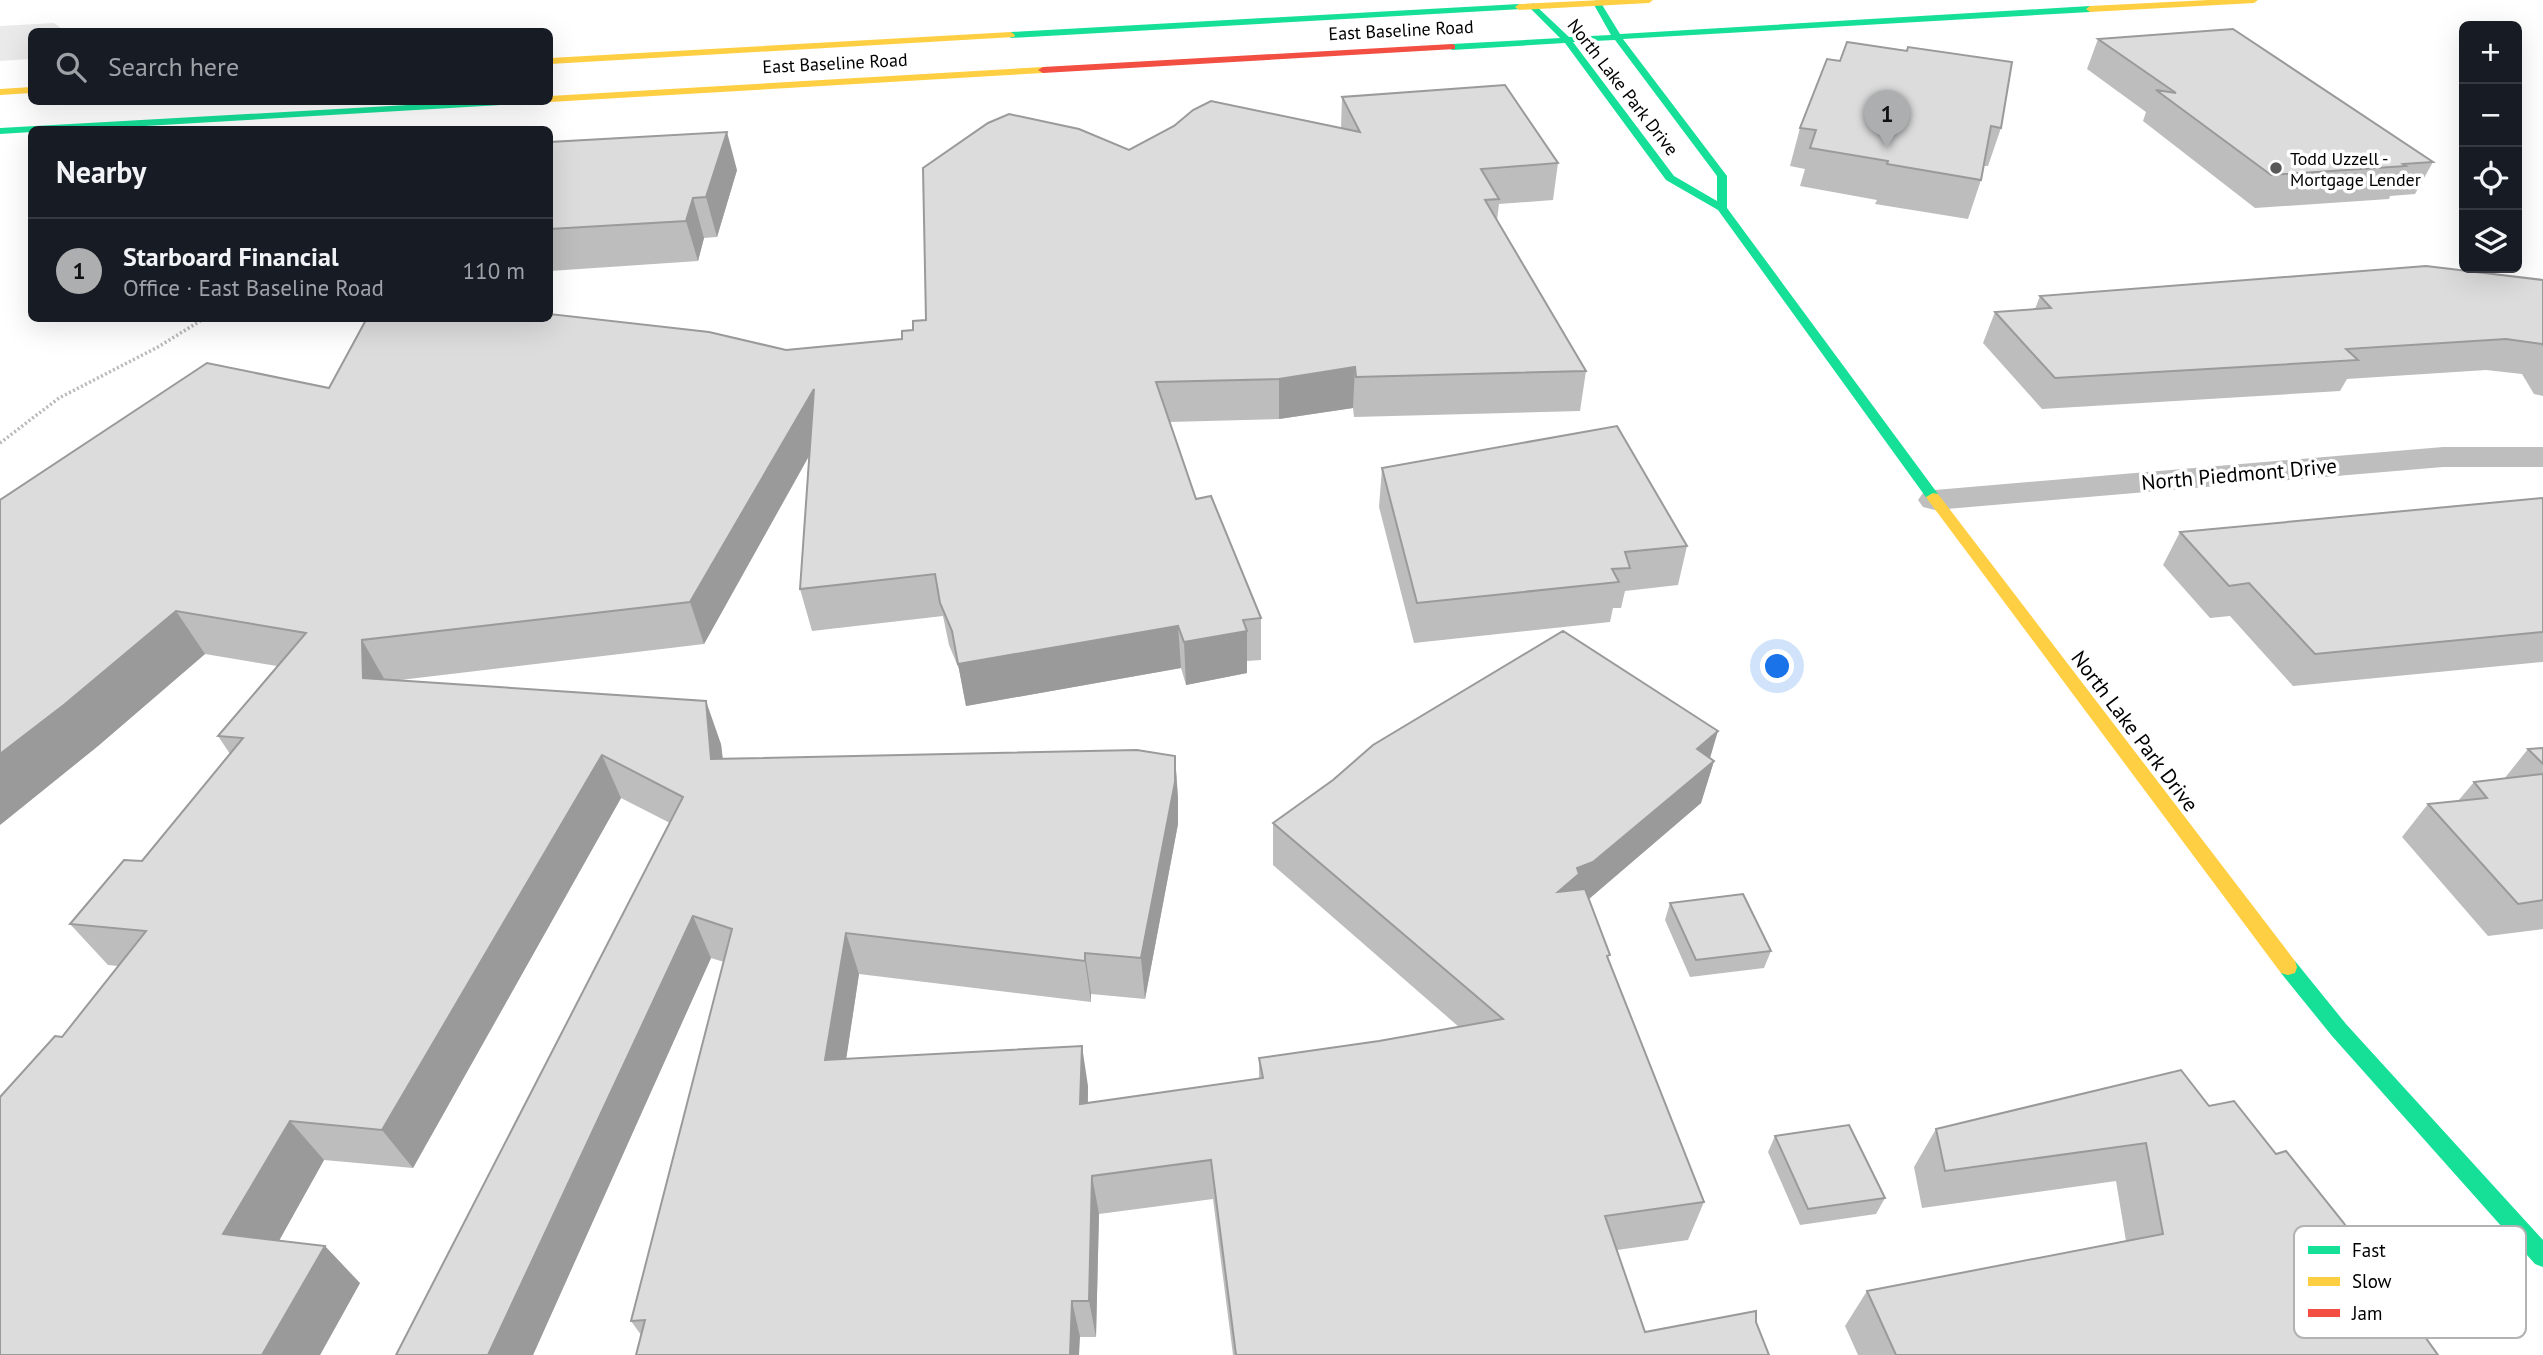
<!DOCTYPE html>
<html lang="en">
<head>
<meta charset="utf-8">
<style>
	:root { --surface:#171b24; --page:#20242c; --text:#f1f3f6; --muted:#9ea1a6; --line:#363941; --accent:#adaeaf }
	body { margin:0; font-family:"PT Sans",sans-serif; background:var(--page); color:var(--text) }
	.controls { position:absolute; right:21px; top:21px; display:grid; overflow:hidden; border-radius:10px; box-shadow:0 7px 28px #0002 }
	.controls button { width:63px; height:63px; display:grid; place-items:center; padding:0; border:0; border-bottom:2px solid var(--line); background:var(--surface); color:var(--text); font:35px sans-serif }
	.you { position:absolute; left:1778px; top:667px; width:24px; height:24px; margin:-18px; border:5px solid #fff; border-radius:50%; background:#1a73e8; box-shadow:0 0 0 10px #1a73e833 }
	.badge { display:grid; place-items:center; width:46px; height:46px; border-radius:50%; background:var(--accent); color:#111; font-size:23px; font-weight:700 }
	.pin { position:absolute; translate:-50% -58px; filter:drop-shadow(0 2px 4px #0008) }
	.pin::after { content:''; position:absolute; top:37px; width:24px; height:21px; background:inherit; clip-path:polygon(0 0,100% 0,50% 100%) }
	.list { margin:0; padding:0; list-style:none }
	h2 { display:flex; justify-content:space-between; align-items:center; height:91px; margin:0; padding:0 28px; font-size:30px }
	h2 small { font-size:23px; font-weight:400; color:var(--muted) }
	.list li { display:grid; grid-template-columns:46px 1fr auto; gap:21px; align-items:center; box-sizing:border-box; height:105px; padding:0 28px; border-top:2px solid var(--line) }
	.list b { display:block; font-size:26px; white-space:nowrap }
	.list p { margin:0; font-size:23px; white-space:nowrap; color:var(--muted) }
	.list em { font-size:23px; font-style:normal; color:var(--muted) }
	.icon { flex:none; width:38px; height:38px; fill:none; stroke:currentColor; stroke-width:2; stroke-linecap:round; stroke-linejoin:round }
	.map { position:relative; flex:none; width:2543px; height:1355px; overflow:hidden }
	.search { position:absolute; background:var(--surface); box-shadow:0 7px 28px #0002; left:28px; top:28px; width:525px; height:77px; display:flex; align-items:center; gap:18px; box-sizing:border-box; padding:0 24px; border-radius:10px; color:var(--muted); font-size:26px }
	.panel { position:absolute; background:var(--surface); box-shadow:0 7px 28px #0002; left:28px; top:126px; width:525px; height:196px; border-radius:10px }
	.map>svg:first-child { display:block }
	.green { fill:#eaeaea }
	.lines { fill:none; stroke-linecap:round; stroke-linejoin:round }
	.path { stroke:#b8b8b8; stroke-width:3.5; stroke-dasharray:2 2.5; stroke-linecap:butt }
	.street { fill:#bebebe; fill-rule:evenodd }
	.fast { fill:#16e098; fill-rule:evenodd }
	.slow { fill:#ffcf43; fill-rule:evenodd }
	.jam { fill:#f24e42; fill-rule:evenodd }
	.wall { fill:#bdbdbd }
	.shaded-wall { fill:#9a9a9a }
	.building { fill:#dcdcdc; stroke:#9a9a9a; stroke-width:2 }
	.poi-dot { fill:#595959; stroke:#fff; stroke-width:2.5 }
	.labels { text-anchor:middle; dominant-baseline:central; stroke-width:7; stroke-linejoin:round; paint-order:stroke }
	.far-street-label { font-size:18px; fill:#000; stroke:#fff }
	.far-poi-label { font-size:18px; fill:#000; stroke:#fff; text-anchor:start }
	.street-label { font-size:21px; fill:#000; stroke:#fff }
	.key { fill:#fff; stroke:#b2b2b2; stroke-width:2 }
	.key-label { font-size:19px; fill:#000 }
</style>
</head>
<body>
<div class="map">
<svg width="2543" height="1355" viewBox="0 0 2543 1355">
	<rect width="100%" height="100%" fill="#fff"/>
	<!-- green -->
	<path class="green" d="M54 23 65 31 32 32 31 59 0 61V26Z"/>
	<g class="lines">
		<!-- path -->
		<path class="path" d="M0 443 59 398 158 347 205 318"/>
		<!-- street -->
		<path class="street" d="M2443 447H2543V467H2443L1935 510 1923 507 1918 500 1923 493 1935 490Z"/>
		<!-- fast -->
		<path class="fast" d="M1597 0 1601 3 1620 34 2090 6 2094 9 2090 12 1623 39 1727 176V208L1938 494 1940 497 1938 500H1928L1718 210 1666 180 1565 43 1452 50 1448 47 1452 44 1560 38 1530 8 1529 6 1533 3 1569 37 1611 35 1593 3ZM1615 40 1717 176V201L1674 176 1573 42Z
			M1519 4 1522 5V9L1011 38 1007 35 1011 32Z
			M460 102H506L501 105 77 130H32V132L0 134V128Z
			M2288 959 2295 961 2346 1024 2543 1240V1267L2535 1264 2332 1036 2281 973 2279 967 2281 961Z"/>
		<!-- slow -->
		<path class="slow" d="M1602 0H1653L1649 3 1519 10 1515 7 1519 4Z
			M2208 0H2258L2254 3 2090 12 2086 9 2090 6Z
			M1011 32 1015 35 1014 37 550 64V58Z
			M1043 67 1046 68V72L1043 73 550 102H549L550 96Z
			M32 87V93L0 95V89Z
			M1933 493 1938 494 2295 961 2297 967 2295 973 2288 975 2281 973 1928 500 1926 497Z"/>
		<!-- jam -->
		<path class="jam" d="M1452 44 1455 45V49L1043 73 1038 70 1043 67Z"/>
	</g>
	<!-- wall -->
	<path class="wall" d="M2098 39 2433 162 2415 194 2390 196 2389 199 2255 208 2143 121 2146 112 2087 69Z
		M1840 61 2001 128 1988 166H1984L1981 180 1968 219 1875 204 1877 200 1800 186 1805 169 1790 166 1800 128Z
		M1342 97 1558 163 1553 200 1499 204 1497 220 1586 371 1580 411 1354 417 1353 408 1279 419 1170 422 1196 499 1261 618V660L1247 661V673L1186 685 1181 668 966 706 959 669 949 645 943 616 812 631 800 589 809 456 704 644 400 680 721 744 723 759 1175 756 1178 798V824L1145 999 1091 994V1002L859 974 846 1059 1088 1086V1103L1259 1079V1058L1379 1041 1459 1027 1273 865V823L1710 758 1714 761 1701 803 1589 899 1609 960 1704 1202 1688 1240 1617 1250 1645 1332 1756 1322 1769 1355H1233L1213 1199 1099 1214 1096 1337 641 1335 631 1321 724 962 711 958 533 1355H396L670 823 621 798 413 1168 324 1160 279 1241 360 1283 320 1355H0L62 1037 118 966 108 965 70 924 142 861 230 754 218 736 277 666 205 654 98 746 0 825 329 388 786 350 902 339 926 320 1129 150 1341 128Z
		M550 142 737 170 717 237 704 238 698 261 550 271Z
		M2543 280V396L2534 394 2522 374 2486 370 2347 379 2340 391 2042 409 1983 343 1995 312 2035 309 2040 296Z
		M1382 468 1687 546 1678 585 1625 591 1621 608H1613L1610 622 1414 643 1379 507Z
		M2543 498V662L2293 686 2230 616 2210 618 2163 565 2180 532Z
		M2543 748V929L2488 936 2402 837 2428 804 2458 801 2474 782 2504 779 2528 749Z
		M1670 903 1771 951 1764 968 1690 977 1665 920Z
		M2209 1106 2276 1154 2438 1355H1858L1845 1326 1867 1291 2126 1241 2116 1181 1922 1208 1914 1167 1936 1129Z
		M1775 1136 1885 1198 1876 1214 1800 1225 1768 1152Z"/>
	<!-- shaded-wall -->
	<path class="shaded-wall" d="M727 132 737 170 717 237 706 197Z
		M693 198 704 238 698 261 686 221Z
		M1355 367 1353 408 1279 419V379Z
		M814 389 824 429 704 644 690 602Z
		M176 611 205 654 98 746 0 825V754Z
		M1178 626 1181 668 966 706 958 664Z
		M1247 631V673L1186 685 1184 642Z
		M362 640 386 682 363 678Z
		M706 701 721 744 727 802 711 759Z
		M1718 731 1708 765 1714 761 1701 803 1583 904 1558 892 1577 868 1697 749Z
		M602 755 621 798 413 1168 382 1130Z
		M1175 756 1178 798V824L1145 999 1141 958Z
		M693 916 711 958 533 1355H488Z
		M846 933 859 974 840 1100 825 1060Z
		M1085 953 1091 994V1002L1085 961Z
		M1082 1046 1088 1086 1087 1143 1080 1104Z
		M290 1121 324 1160 262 1271 223 1234Z
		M1092 1176 1099 1214 1096 1337 1089 1301Z
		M325 1246 360 1283 320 1355H262Z
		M1072 1301 1080 1337 1079 1355H1070Z"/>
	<!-- building -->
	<path class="building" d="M2233 29 2433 162 2403 164 2406 166 2271 175 2156 90 2176 93 2098 39Z
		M1847 42 1907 51 1908 47 2012 62 2001 128 1991 126 1981 180 1887 164 1888 161 1810 148 1816 130 1800 128 1827 59 1840 61Z
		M1505 85 1558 163 1481 169 1499 199 1485 200 1586 371 1356 377 1355 367 1279 379 1156 382 1196 499 1211 496 1261 618 1243 620 1247 631 1184 642 1178 626 958 664 952 631 940 603 935 574 800 589 814 389 690 602 362 640 363 678 706 701 711 759 1137 750 1175 756V782L1141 958 1085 953V961L846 933 825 1060 1082 1046 1080 1104 1263 1078 1259 1058 1379 1041 1503 1019 1273 823 1333 780 1373 745 1563 631 1718 731 1697 749 1714 761 1593 862 1577 868 1579 874 1558 892 1585 889 1610 955 1607 956 1704 1202 1605 1216 1645 1332 1756 1311V1322L1769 1355H1236L1211 1160 1092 1176 1089 1301H1072L1070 1355H636L645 1320 631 1321 732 929 693 916 488 1355H396L683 797 602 755 382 1130 290 1121 223 1234 325 1246 262 1355H0V1097L55 1036 62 1037 146 931 70 924 124 860 142 861 243 738 218 736 306 633 176 611 65 704 0 754V500L207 363 329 388 367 318H550V314L709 332 786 350 902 339V331L913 330V321L926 320 923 168 988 123 1009 114 1079 129 1129 150 1174 126 1193 110 1211 101 1360 132 1342 97Z
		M727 132 706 197 693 198 686 221 550 229V142Z
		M2426 266 2543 280V345L2542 344 2506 339 2346 349 2358 360 2055 378 1995 312 2051 308 2040 296Z
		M1617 426 1687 546 1625 552 1630 568 1612 569 1619 582 1417 603 1382 468Z
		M2543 498V632L2315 654 2249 583 2229 586 2180 532Z
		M2543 748V764L2528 749Z
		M2543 774V900L2518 904 2428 804 2487 798 2474 782Z
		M1743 894 1771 951 1696 960 1670 903Z
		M2181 1070 2209 1106 2234 1101 2276 1154 2286 1151 2343 1222 2438 1355H1896L1867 1291 2163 1234 2146 1143 1945 1171 1936 1129Z
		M1849 1125 1885 1198 1808 1209 1775 1136Z"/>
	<!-- markers -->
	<circle class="poi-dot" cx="2276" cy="168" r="7"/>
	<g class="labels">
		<!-- far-street labels -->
		<g class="far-street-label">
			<text transform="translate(1401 30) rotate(-3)">East Baseline Road</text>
			<text transform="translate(835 63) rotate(-3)">East Baseline Road</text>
			<text transform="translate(1623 87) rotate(52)">North Lake Park Drive</text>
		</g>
		<!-- far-poi labels -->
		<g class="far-poi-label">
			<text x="2290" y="158">Todd Uzzell -<tspan x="2290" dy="21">Mortgage Lender</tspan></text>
		</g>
		<!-- street labels -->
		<g class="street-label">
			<text transform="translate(2239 474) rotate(-5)">North Piedmont Drive</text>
			<text transform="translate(2135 731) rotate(53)">North Lake Park Drive</text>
		</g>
	</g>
	<!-- legend -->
	<rect x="2294" y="1226" width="232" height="112" rx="10" class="key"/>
	<rect x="2308" y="1246" width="32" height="8" fill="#16e098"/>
	<rect x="2308" y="1277" width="32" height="9" fill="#ffcf43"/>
	<rect x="2308" y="1309" width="32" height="8" fill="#f24e42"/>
	<g class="key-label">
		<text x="2352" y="1257">Fast</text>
		<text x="2352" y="1288">Slow</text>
		<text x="2352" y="1320">Jam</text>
	</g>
</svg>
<div class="controls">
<button>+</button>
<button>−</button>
<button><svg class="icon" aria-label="locate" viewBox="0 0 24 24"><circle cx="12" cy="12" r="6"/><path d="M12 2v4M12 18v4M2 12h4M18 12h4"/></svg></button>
<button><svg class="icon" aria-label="layers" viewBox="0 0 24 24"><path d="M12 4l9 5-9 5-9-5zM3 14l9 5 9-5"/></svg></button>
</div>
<div class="you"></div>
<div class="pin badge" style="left:1887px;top:148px">1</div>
<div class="search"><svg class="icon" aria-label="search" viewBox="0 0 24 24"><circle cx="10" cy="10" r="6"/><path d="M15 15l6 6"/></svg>Search here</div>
<section class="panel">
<h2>Nearby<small></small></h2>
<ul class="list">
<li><span class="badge">1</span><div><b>Starboard Financial</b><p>Office · East Baseline Road</p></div><em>110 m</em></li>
</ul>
</section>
</div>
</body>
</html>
